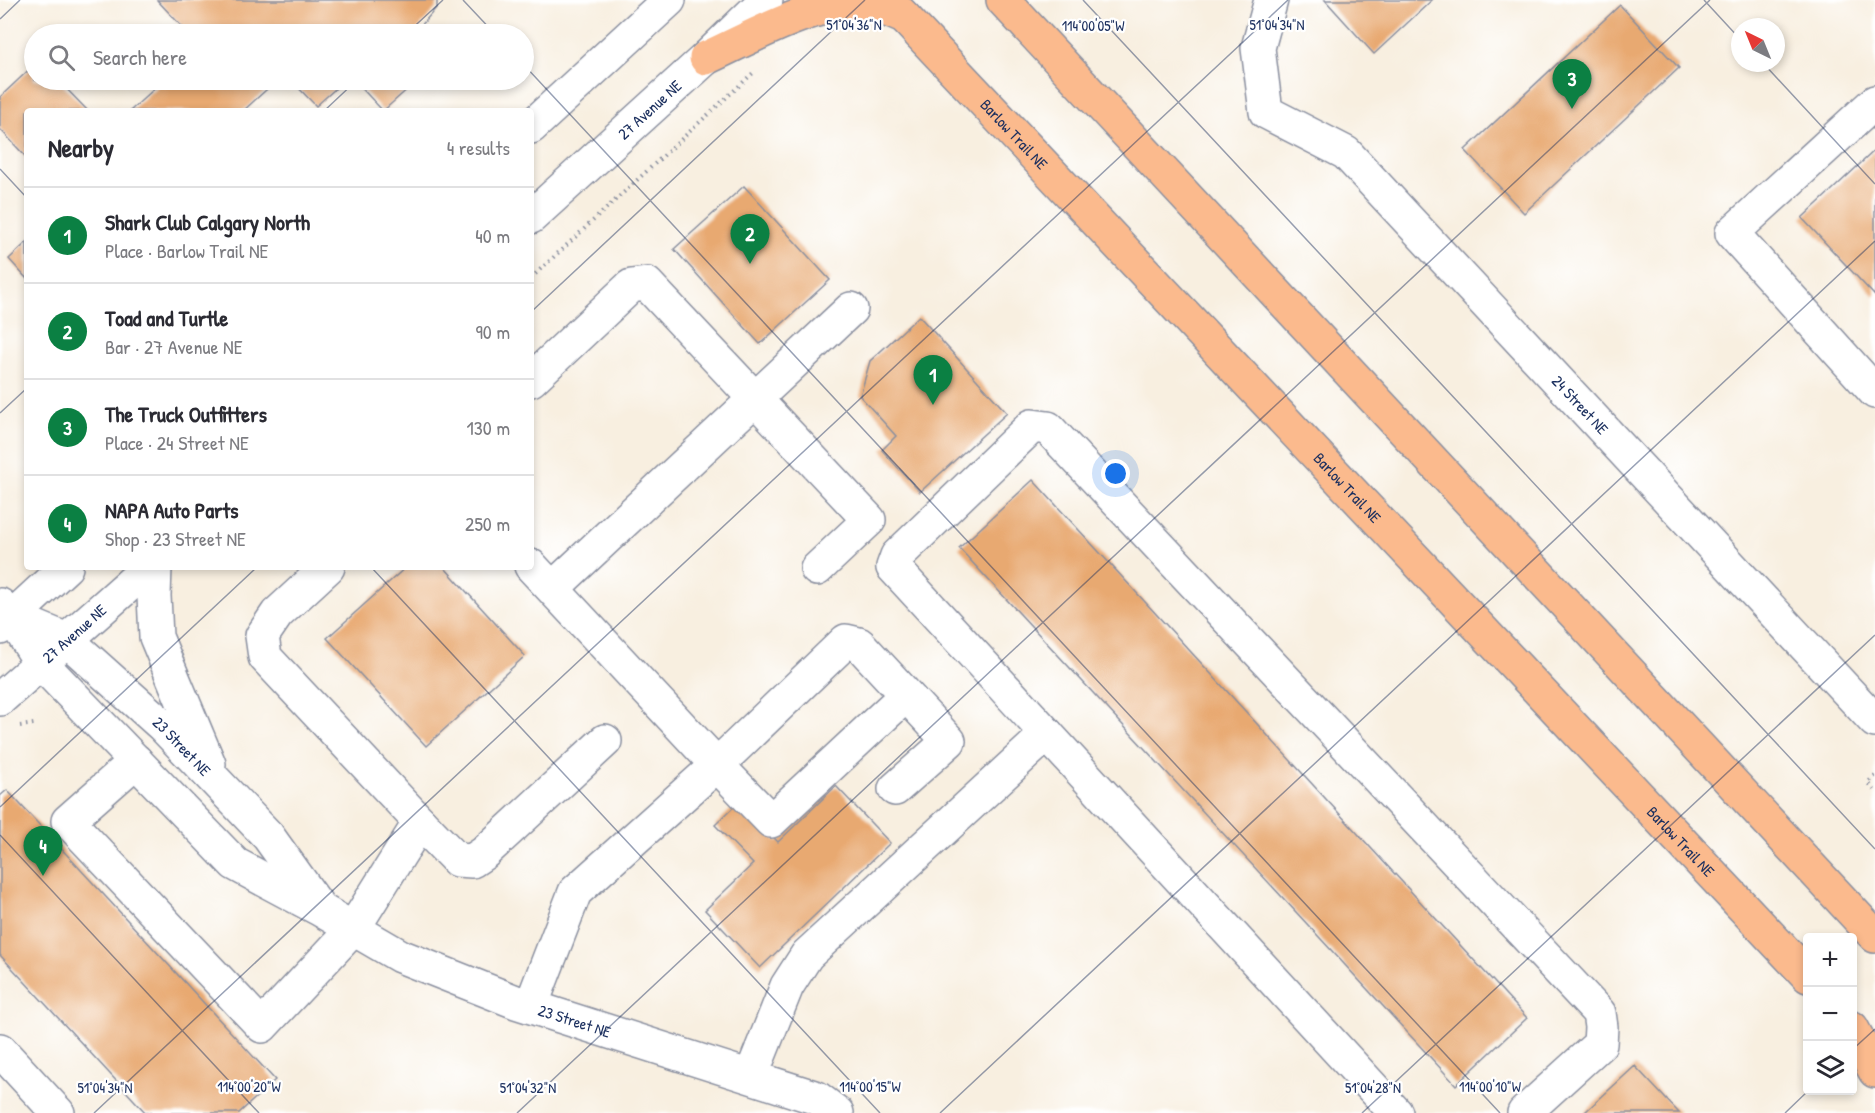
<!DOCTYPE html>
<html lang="en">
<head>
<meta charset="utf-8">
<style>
	:root { --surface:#fff; --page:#f2f2f3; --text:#2b2b33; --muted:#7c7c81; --line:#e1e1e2; --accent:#0b8043 }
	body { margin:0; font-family:"Patrick Hand",sans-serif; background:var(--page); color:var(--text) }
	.controls { position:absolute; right:18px; bottom:18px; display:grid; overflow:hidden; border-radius:6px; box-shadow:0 3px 9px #0003 }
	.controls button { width:54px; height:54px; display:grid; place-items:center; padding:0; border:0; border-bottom:2px solid var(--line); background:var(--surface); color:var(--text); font:30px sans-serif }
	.compass { position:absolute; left:1731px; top:18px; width:54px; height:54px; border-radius:50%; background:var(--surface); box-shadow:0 3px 9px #0003; rotate:317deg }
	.you { position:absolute; left:1116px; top:474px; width:21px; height:21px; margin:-15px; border:4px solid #fff; border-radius:50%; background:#1a73e8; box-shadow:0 0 0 9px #1a73e833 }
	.badge { display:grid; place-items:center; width:39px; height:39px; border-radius:50%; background:var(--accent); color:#fff; font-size:20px; font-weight:700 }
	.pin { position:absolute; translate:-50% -50px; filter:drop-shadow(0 2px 3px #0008) }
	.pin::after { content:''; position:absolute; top:32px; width:21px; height:18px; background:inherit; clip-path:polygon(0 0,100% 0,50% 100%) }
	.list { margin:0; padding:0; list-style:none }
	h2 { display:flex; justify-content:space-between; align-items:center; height:78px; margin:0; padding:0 24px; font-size:26px }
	h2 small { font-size:20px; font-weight:400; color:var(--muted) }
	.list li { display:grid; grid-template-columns:39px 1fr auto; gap:18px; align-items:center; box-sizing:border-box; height:96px; padding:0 24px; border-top:2px solid var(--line) }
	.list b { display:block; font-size:22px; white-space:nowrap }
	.list p { margin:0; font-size:20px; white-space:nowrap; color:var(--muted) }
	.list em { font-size:20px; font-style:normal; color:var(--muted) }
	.icon { flex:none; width:33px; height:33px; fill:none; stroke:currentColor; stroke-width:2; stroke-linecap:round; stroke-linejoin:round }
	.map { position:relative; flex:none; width:1875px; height:1113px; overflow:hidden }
	.search { position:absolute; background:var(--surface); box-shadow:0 3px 9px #0003; left:24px; top:24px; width:510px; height:66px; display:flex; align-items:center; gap:15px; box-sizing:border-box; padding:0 21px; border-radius:33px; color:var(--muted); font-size:22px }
	.panel { position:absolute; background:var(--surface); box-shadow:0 3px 9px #0003; left:24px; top:108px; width:510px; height:462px; border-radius:6px }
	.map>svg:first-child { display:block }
	.building { fill:#e8a971 }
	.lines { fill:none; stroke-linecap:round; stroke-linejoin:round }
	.minor-casing { stroke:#8a8f9f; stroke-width:36 }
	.major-casing { stroke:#8a8f9f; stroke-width:36 }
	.path { stroke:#8a8f9f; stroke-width:4; stroke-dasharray:1.5 4.5; stroke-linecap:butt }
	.minor { stroke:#fff; stroke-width:33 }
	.major { stroke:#fbba8d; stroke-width:33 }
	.ticks { fill:none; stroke:#1b2f5e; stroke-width:1.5; stroke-opacity:0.45 }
	.labels { text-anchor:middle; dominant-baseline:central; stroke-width:4.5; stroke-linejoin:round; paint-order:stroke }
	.street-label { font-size:16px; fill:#1b2f5e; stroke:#fff }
	.ticks-label { font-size:15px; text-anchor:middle; fill:#1b2f5e; stroke:#fff; stroke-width:4.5; stroke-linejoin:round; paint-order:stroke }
</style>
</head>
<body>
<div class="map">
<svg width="1875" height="1113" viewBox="0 0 1875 1113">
	<rect width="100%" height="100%" fill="#fff"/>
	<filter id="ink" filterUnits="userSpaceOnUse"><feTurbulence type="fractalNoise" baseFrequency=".0167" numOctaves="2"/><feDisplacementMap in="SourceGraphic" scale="12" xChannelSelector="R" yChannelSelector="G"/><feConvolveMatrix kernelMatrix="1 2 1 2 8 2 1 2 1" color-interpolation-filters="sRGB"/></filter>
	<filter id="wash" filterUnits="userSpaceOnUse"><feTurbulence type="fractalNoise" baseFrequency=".008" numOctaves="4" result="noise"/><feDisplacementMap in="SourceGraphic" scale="24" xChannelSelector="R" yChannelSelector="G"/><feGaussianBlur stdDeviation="1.35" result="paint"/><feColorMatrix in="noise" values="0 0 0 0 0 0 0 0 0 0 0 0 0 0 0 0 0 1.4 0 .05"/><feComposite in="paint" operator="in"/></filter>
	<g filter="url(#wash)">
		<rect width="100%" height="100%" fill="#f8efe0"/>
		<g id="blocks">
			<!-- building -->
			<path class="building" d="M157 0H437V7L414 34H189Z
				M1325 0H1432L1374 54Z
				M1620 5 1679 68 1524 213 1465 150Z
				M34 65V80H58L88 111H27V158L0 129V97Z
				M164 80H277L243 111H130Z
				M291 80H345L316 106Z
				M354 80H405L411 86 383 111Z
				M1875 150V296L1802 218Z
				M744 186 830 280 760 344 674 249Z
				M27 242V279L9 259Z
				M919 316 1007 413 920 492 882 450 896 436 860 396 870 361Z
				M1033 480 1527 1018 1456 1085 959 548Z
				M406 567H444L525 656 426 746 327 638Z
				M836 786 890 843 760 968 705 910 753 864 715 825 739 802 778 842Z
				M7 790 275 1080 239 1113H146L0 955V796Z
				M1635 1066 1679 1113H1584Z"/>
		</g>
	</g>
	<g filter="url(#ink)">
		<use href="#blocks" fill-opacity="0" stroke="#8a8f9f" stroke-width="1.5"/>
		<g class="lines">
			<defs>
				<g id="minor">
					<path id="s1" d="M1271 0 1258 48 1266 112 1346 153 1875 721"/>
					<path d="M1875 102 1732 233 1875 392"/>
					<path d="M531 127 669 0"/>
					<path id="s2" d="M531 217 706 58 766 0"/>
					<path d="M531 380 631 286 647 284 869 520 817 569"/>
					<path d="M155 567 154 596 156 637 209 764"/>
					<path d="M553 588 851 309"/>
					<path id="s3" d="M0 605 12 617 41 663 235 864 321 910 400 956 516 1002 817 1098 837 1113"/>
					<path id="s4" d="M12 617 67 640 163 726 268 836 316 903"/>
					<path d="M0 628 66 567"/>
					<path id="s5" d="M0 699 149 567"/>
					<path d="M136 761 68 821 262 1026 353 929 420 822 265 657 262 636 277 614 328 567"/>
					<path d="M895 789 949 741 859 644 846 641 717 765 771 821 906 695"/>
					<path d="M420 822 457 860 472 861 484 853 605 741"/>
					<path d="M531 1006 575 892 717 765 531 566"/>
					<path d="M0 1050 58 1113"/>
					<path d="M751 1076 787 986 807 955 1047 734"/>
					<path d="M1396 1113 893 567 897 556 1032 426 1048 428 1599 1013 1601 1027 1600 1044 1524 1113"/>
				</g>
				<g id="major">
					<path id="s6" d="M888 0 1808 976"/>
					<path d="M1003 0 1875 936"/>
					<path d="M706 58C750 38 811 3 859 3 873 3 891 12 904 17"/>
					<path d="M1852 1028 1875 1071"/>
				</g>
			</defs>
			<!-- minor casing -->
			<use href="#minor" class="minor-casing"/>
			<!-- major casing -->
			<use href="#major" class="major-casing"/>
			<!-- path -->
			<path class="path" d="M531 278 753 73
				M20 726 34 724
				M1875 776 1868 782 1875 791"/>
			<!-- minor -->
			<use href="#minor" class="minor"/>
			<!-- major -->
			<use href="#major" class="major"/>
		</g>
	</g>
	<!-- ticks -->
	<path class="ticks" d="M463 0 495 34M1083 0 1875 849M1704 0 1740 39M0 19 20 0M406 34 443 0M1763 63 1875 184M524 65 1500 1113M324 111 357 80M0 169 27 198M531 312 865 0M0 413 27 388M371 567 880 1113M0 807 257 567M0 835 259 1113M1852 1050 1875 1029M94 1113 1288 0M517 1113 1710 0M940 1113 1875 241M1362 1113 1875 635M1785 1113 1809 1090"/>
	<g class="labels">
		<!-- street labels -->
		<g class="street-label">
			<text stroke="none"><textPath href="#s2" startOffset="160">27 Avenue NE</textPath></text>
			<text stroke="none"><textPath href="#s6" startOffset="184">Barlow Trail NE</textPath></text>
			<text stroke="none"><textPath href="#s1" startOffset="548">24 Street NE</textPath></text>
			<text stroke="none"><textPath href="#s6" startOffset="670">Barlow Trail NE</textPath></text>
			<text stroke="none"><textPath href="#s5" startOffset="99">27 Avenue NE</textPath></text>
			<text stroke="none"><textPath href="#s4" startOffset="216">23 Street NE</textPath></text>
			<text stroke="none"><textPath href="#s6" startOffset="1156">Barlow Trail NE</textPath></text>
			<text stroke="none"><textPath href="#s3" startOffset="726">23 Street NE</textPath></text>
		</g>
	</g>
	<g class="ticks-label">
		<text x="854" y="30">51°04'36"N</text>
		<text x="1277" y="30">51°04'34"N</text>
		<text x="1093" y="31">114°00'05"W</text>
		<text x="249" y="1092">114°00'20"W</text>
		<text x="870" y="1092">114°00'15"W</text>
		<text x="1490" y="1092">114°00'10"W</text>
		<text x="105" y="1093">51°04'34"N</text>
		<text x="528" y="1093">51°04'32"N</text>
		<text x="1373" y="1093">51°04'28"N</text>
	</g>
</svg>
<div class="controls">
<button>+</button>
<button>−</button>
<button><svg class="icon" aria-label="layers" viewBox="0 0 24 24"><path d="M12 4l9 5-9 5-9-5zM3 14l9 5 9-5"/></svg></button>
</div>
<svg class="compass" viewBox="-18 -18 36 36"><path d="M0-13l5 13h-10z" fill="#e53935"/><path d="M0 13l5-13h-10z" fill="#7c7c81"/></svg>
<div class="you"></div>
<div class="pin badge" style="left:933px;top:405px">1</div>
<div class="pin badge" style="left:750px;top:264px">2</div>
<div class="pin badge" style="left:1572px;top:109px">3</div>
<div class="pin badge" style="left:43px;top:876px">4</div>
<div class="search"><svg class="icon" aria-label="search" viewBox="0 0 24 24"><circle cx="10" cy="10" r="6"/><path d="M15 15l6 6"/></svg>Search here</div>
<section class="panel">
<h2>Nearby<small>4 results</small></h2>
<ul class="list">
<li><span class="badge">1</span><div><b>Shark Club Calgary North</b><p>Place · Barlow Trail NE</p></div><em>40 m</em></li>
<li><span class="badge">2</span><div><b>Toad and Turtle</b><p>Bar · 27 Avenue NE</p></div><em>90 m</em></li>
<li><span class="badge">3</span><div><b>The Truck Outfitters</b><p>Place · 24 Street NE</p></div><em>130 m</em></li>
<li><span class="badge">4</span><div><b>NAPA Auto Parts</b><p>Shop · 23 Street NE</p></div><em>250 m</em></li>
</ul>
</section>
</div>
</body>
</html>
